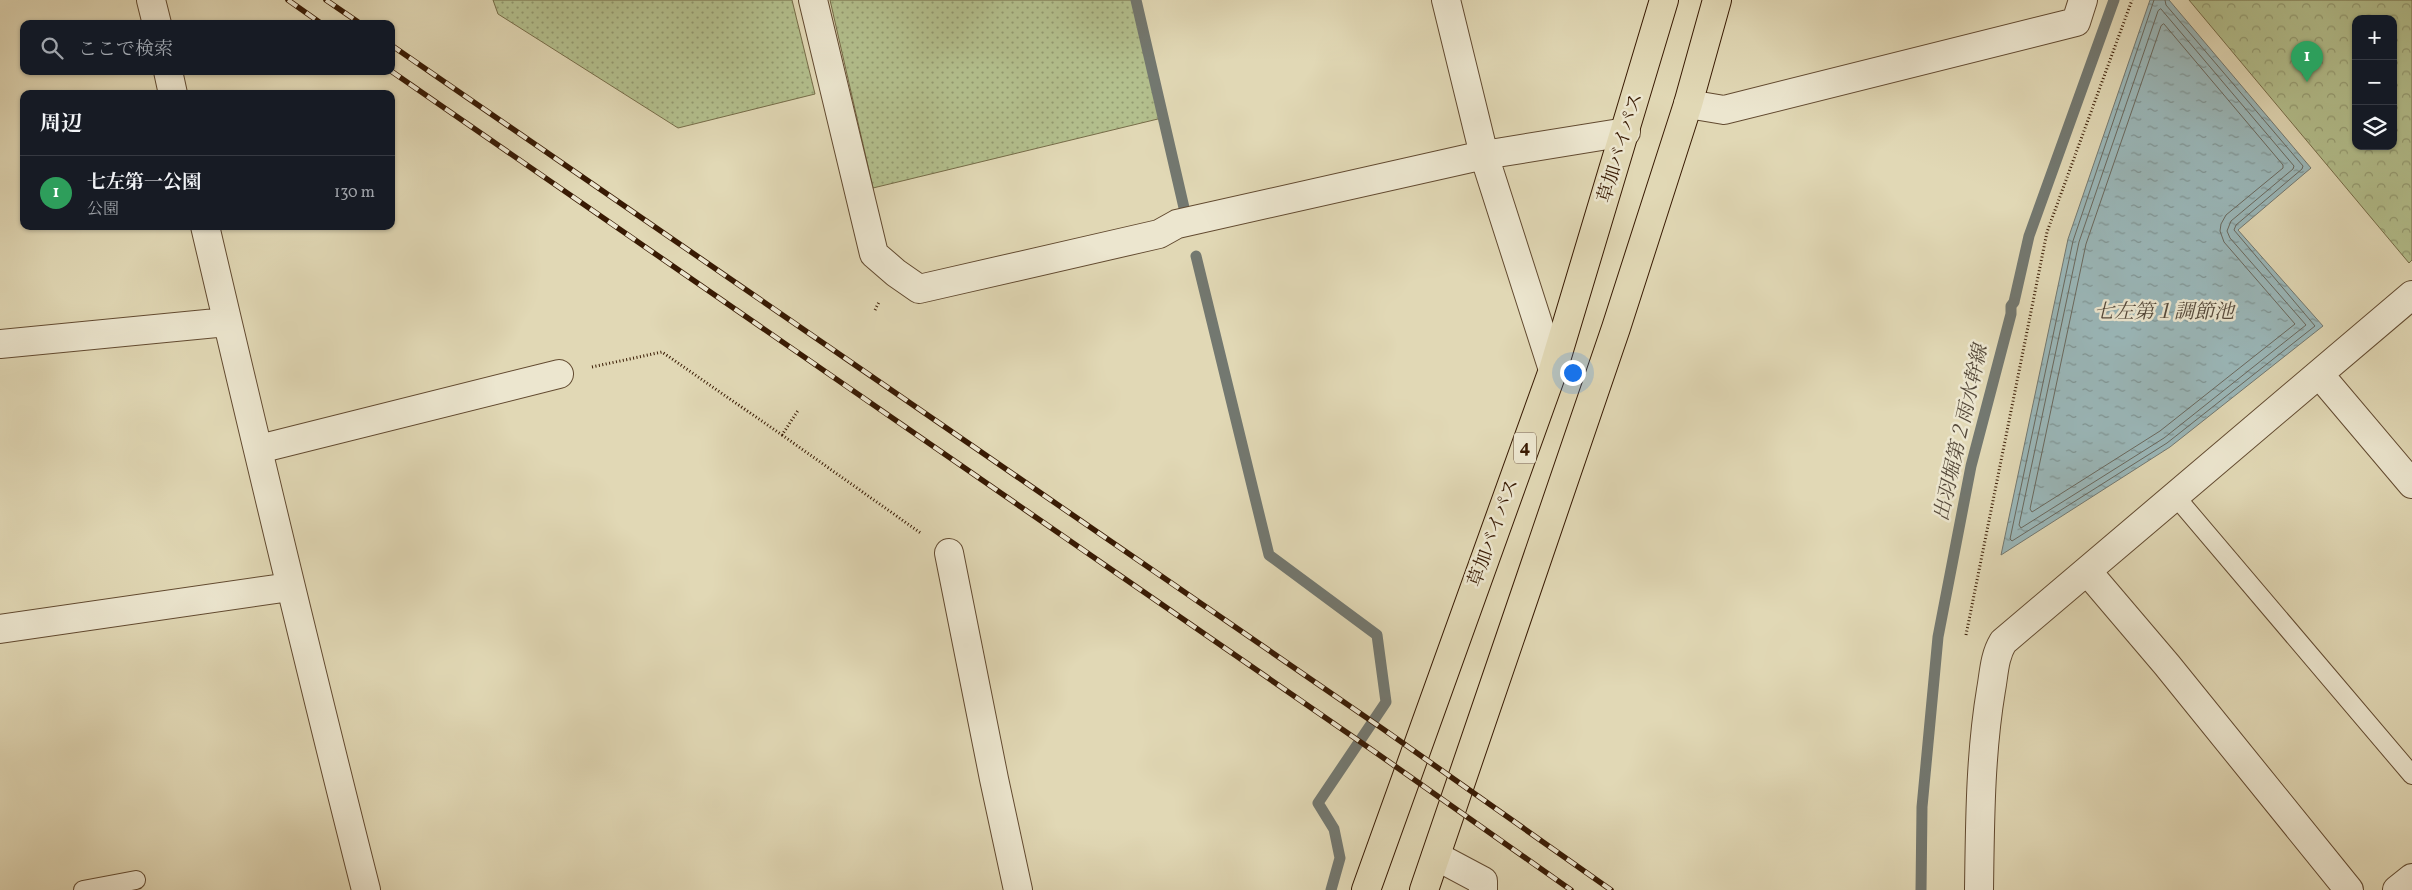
<!DOCTYPE html>
<html lang="ja">
<head>
<meta charset="utf-8">
<style>
	:root { --surface:#171b24; --page:#20242c; --text:#f1f3f6; --muted:#9ea1a6; --line:#363941; --accent:#c59692 }
	body { margin:0; font-family:Vollkorn,"Noto Serif JP",serif; background:var(--page); color:var(--text) }
	.controls { position:absolute; right:15px; top:15px; display:grid; overflow:hidden; border-radius:10px; box-shadow:0 1px 4px #0004 }
	.controls button { width:45px; height:45px; display:grid; place-items:center; padding:0; border:0; border-bottom:1px solid var(--line); background:var(--surface); color:var(--text); font:25px sans-serif }
	.you { position:absolute; left:1572px; top:372px; width:18px; height:18px; margin:-12px; border:4px solid #fff; border-radius:50%; background:#1a73e8; box-shadow:0 0 0 8px #1a73e833 }
	.badge { display:grid; place-items:center; width:32px; height:32px; border-radius:50%; background:var(--accent); color:#fff; font-size:16px; font-weight:700 }
	.pin { position:absolute; translate:-50% -41px; filter:drop-shadow(0 1px 2px #0008) }
	.pin::after { content:''; position:absolute; top:26px; width:18px; height:15px; background:inherit; clip-path:polygon(0 0,100% 0,50% 100%) }
	.list { margin:0; padding:0; list-style:none }
	h2 { display:flex; justify-content:space-between; align-items:center; height:65px; margin:0; padding:0 20px; font-size:21px }
	h2 small { font-size:16px; font-weight:400; color:var(--muted) }
	.list li { display:grid; grid-template-columns:32px 1fr auto; gap:15px; align-items:center; box-sizing:border-box; height:75px; padding:0 20px; border-top:1px solid var(--line) }
	.list b { display:block; font-size:19px; white-space:nowrap }
	.list p { margin:0; font-size:16px; white-space:nowrap; color:var(--muted) }
	.list em { font-size:16px; font-style:normal; color:var(--muted) }
	.icon { flex:none; width:28px; height:28px; fill:none; stroke:currentColor; stroke-width:2; stroke-linecap:round; stroke-linejoin:round }
	.map { position:relative; flex:none; width:2412px; height:890px; overflow:hidden }
	.search { position:absolute; background:var(--surface); box-shadow:0 1px 4px #0004; left:20px; top:20px; width:375px; height:55px; display:flex; align-items:center; gap:12px; box-sizing:border-box; padding:0 18px; border-radius:10px; color:var(--muted); font-size:19px }
	.panel { position:absolute; background:var(--surface); box-shadow:0 1px 4px #0004; left:20px; top:90px; width:375px; height:140px; border-radius:10px }
	.map>svg:first-child { display:block }
	.grass { fill:url(#grass-dots); stroke:#766c48 }
	.park { fill:url(#park-crowns); stroke:#766c48; fill-rule:evenodd }
	.water { fill:url(#water-ripples); stroke:#737870 }
	.lines { fill:none; stroke-linecap:round; stroke-linejoin:round }
	.shore { stroke:#69685e; stroke-width:1 }
	.stream { stroke:#737870; stroke-width:11 }
	.service-casing { stroke:#624a30; stroke-width:20 }
	.minor-casing { stroke:#624a30; stroke-width:30 }
	.tertiary-casing { stroke:#624a30; stroke-width:30 }
	.trunk-casing { stroke:#381a03; stroke-width:30 }
	.path { stroke:#381a03; stroke-width:3; stroke-dasharray:1 2.5; stroke-linecap:butt }
	.service { stroke:#ece6cf; stroke-width:18 }
	.minor { stroke:#ece6cf; stroke-width:28 }
	.tertiary { stroke:#ece6cf; stroke-width:28 }
	.trunk { stroke:#e1d8b5; stroke-width:28 }
	.rail-casing { stroke:#381a03; stroke-width:5.5 }
	.rail { stroke:#ece6cf; stroke-width:4; stroke-dasharray:11; stroke-linecap:butt }
	.labels { text-anchor:middle; dominant-baseline:central; stroke-width:5; stroke-linejoin:round; paint-order:stroke }
	.shield { fill:#ece6cf; stroke:#6e5740; stroke-width:1 }
	.shield-label { font-size:18px; font-weight:bold; fill:#381a03 }
	.street-label { font-size:19px; fill:#381a03; stroke:#ece6cf }
	.water-label { font-size:20px; font-style:italic; fill:#55493a; stroke:#ece6cf }
</style>
</head>
<body>
<div class="map">
<svg width="2412" height="890" viewBox="0 0 2412 890">
	<defs>
		<pattern id="grass-dots" width="8" height="8" patternUnits="userSpaceOnUse" patternTransform="scale(1.25)"><rect width="8" height="8" fill="#b3bf8d"/><path d="M2 2h.1M6 6h.1" fill="none" stroke="#939a71" stroke-width="1.8" stroke-linecap="round"/></pattern>
		<pattern id="park-crowns" width="20" height="18" patternUnits="userSpaceOnUse" patternTransform="scale(1.25)"><rect width="20" height="18" fill="#b3bf8d"/><path d="M2 6a3 3 0 1 1 6 0M12 15a3 3 0 1 1 6 0" fill="none" stroke="#939a71"/></pattern>
		<pattern id="water-ripples" width="26" height="14" patternUnits="userSpaceOnUse" patternTransform="scale(1.25)"><rect width="26" height="14" fill="#9ab7b9"/><path d="M2 4q2-2 4 0t4 0M15 11q2-2 4 0t4 0" fill="none" stroke="#7f9494"/></pattern>
	</defs>
	<rect width="100%" height="100%" fill="#e1d8b5"/>
	<filter id="stains"><feTurbulence type="fractalNoise" baseFrequency=".004" numOctaves="4"/><feColorMatrix values="0 0 0 0 .2 0 0 0 0 .09 0 0 0 0 .02 0 0 0 .5 -.17"/></filter>
	<radialGradient id="worn" r=".72"><stop offset=".6" stop-color="#630" stop-opacity="0"/><stop offset="1" stop-color="#630" stop-opacity=".3"/></radialGradient>
	<!-- grass -->
	<path class="grass" d="M493 0H792L815 94 678 128 498 14Z
		M830 0H1133L1162 118 873 188Z"/>
	<!-- park -->
	<path class="park" d="M2189 0H2412V260L2409 263ZM2356 19H2393V146H2356Z"/>
	<!-- water -->
	<path class="water" d="M2150 0H2169L2311 168 2238 230 2323 326 2170 447 2001 555 2068 239Z"/>
	<g class="lines">
		<!-- shore -->
		<path class="shore" d="M2154 0 2073 241 2010 539 2012 541 2167 443 2315 326 2234 230 2236 225 2302 169 2303 166 2166 5 2165 0
			M2161 9 2294 166 2293 169 2231 221 2227 231 2230 238 2306 325 2164 438 2021 528 2019 525 2079 242 2158 11Z
			M2164 24 2283 165V168L2226 215 2221 224 2220 231 2224 242 2295 324 2160 431 2032 512 2030 509 2086 244 2161 26Z"/>
		<!-- stream -->
		<path class="stream" d="M1136 0 1185 212
			M1196 256 1269 555 1377 635 1386 702 1318 803 1334 829 1340 858 1331 890
			M1921 890 1922 807 1938 637 1971 466 2011 314V306L2014 302 2029 236 2114 0"/>
		<defs>
			<path id="service" d="M2176 497 2412 775
				M83 890 136 880"/>
			<path id="minor" d="M151 0 157 24
				M813 0 874 254 896 273 919 289 1159 234 1177 224 1484 155 1626 132
				M1446 0 1484 155 1553 370
				M168 71 173 94
				M1688 104 1724 110 2076 22 2083 0
				M205 226C257 448 310 669 366 890
				M0 344 227 322
				M2319 374 2412 484
				M259 449 559 374
				M949 553 994 779 1018 890
				M2087 571 2167 665 2349 890
				M0 629 290 587
				M1979 890C1980 823 1980 756 1991 690 1994 674 1994 657 2003 642L2412 295
				M2397 890 2412 878"/>
			<path id="tertiary" d="M1436 856 1483 881V890"/>
			<path id="trunk" d="M1366 890 1553 370 1664 0
				M1424 890 1616 328 1688 104 1717 0"/>
		</defs>
		<!-- service casing -->
		<use href="#service" class="service-casing"/>
		<!-- minor casing -->
		<use href="#minor" class="minor-casing"/>
		<!-- tertiary casing -->
		<use href="#tertiary" class="tertiary-casing"/>
		<!-- trunk casing -->
		<use href="#trunk" class="trunk-casing"/>
		<!-- path -->
		<path class="path" d="M875 310 879 302
			M592 367 662 352 782 435 799 409
			M782 435 922 534
			M1966 635 2047 232 2132 0"/>
		<!-- service -->
		<use href="#service" class="service"/>
		<!-- minor -->
		<use href="#minor" class="minor"/>
		<!-- tertiary -->
		<use href="#tertiary" class="tertiary"/>
		<!-- trunk -->
		<use href="#trunk" class="trunk"/>
		<defs>
			<path id="rail" d="M288 0 322 24
				M326 0 361 24
				M391 45 1383 729 1611 890
				M391 71 1375 752 1571 890"/>
		</defs>
		<!-- rail casing -->
		<use href="#rail" class="rail-casing"/>
		<!-- rail -->
		<use href="#rail" class="rail"/>
	</g>
	<g class="labels">
		<!-- shield labels -->
		<rect class="shield" x="1514" y="432.5" width="22" height="31" rx="4"/>
		<g class="shield-label">
			<text x="1525" y="448">4</text>
		</g>
		<!-- street labels -->
		<g class="street-label">
			<text transform="translate(1621 148) rotate(-73)">草加バイパス</text>
			<text transform="translate(1494 533) rotate(-70)">草加バイパス</text>
		</g>
		<!-- water labels -->
		<g class="water-label">
			<text x="2164" y="313">七左第１調節池</text>
			<text transform="translate(1962 433) rotate(-77)">出羽堀第２雨水幹線</text>
		</g>
	</g>
	<rect width="100%" height="100%" filter="url(#stains)"/>
	<rect width="100%" height="100%" fill="url(#worn)"/>
</svg>
<div class="controls">
<button>+</button>
<button>−</button>
<button><svg class="icon" aria-label="layers" viewBox="0 0 24 24"><path d="M12 4l9 5-9 5-9-5zM3 14l9 5 9-5"/></svg></button>
</div>
<div class="you"></div>
<div class="pin badge" style="left:2307px;top:82px;background:#2e9e5b">1</div>
<div class="search"><svg class="icon" aria-label="search" viewBox="0 0 24 24"><circle cx="10" cy="10" r="6"/><path d="M15 15l6 6"/></svg>ここで検索</div>
<section class="panel">
<h2>周辺<small></small></h2>
<ul class="list">
<li><span class="badge" style="background:#2e9e5b">1</span><div><b>七左第一公園</b><p>公園</p></div><em>130 m</em></li>
</ul>
</section>
</div>
</body>
</html>
